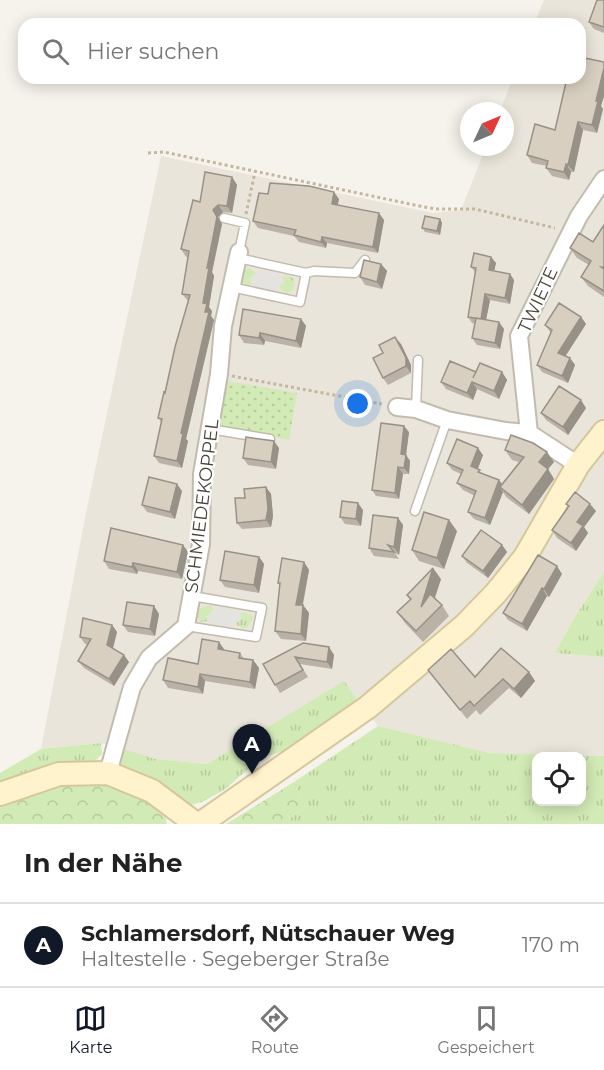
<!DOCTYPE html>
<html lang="de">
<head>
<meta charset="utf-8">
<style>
	:root { --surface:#fff; --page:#f2f2f2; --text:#222; --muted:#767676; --line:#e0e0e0; --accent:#111827 }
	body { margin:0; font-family:Montserrat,sans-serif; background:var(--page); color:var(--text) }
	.controls { position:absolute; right:18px; bottom:18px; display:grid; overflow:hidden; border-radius:12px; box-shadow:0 3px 15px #0003 }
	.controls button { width:54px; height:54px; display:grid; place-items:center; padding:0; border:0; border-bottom:2px solid var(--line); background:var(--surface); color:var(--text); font:30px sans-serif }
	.compass { position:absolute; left:460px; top:102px; width:54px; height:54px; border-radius:50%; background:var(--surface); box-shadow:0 3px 15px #0003; rotate:46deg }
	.you { position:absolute; left:358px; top:404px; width:21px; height:21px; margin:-15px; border:4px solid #fff; border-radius:50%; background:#1a73e8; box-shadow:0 0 0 9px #1a73e833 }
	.badge { display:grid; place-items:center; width:39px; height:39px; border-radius:50%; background:var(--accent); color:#fff; font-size:20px; font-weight:700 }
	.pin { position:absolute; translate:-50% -50px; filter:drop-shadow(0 2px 3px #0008) }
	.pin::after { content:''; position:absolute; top:32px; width:21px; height:18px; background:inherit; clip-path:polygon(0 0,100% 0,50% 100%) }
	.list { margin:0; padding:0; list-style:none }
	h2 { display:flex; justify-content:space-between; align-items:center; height:78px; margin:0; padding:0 24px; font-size:26px }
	h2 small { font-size:20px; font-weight:400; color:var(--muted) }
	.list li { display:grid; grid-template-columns:39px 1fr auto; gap:18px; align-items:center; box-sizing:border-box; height:84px; padding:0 24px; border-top:2px solid var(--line) }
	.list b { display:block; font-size:22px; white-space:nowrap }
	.list p { margin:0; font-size:20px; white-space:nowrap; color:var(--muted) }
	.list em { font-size:20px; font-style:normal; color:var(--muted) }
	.icon { flex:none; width:33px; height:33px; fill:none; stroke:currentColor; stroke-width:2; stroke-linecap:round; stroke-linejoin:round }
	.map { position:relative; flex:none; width:604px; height:824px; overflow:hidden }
	.search { position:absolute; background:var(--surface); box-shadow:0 3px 15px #0003; left:18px; right:18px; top:18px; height:66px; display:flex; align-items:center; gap:15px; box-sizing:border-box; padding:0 21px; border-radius:18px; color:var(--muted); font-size:22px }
	.sheet { height:162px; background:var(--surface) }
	nav { display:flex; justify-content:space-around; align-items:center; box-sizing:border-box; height:84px; border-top:2px solid var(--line); background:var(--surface); font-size:16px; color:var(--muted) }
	nav a { display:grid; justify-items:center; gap:3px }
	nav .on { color:var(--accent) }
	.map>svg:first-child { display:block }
	.residential { fill:#eae5da }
	.grass { fill:url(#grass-tufts); fill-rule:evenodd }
	.forest { fill:url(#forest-crowns) }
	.park { fill:url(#park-dots) }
	.parking { fill:#e5e3e0 }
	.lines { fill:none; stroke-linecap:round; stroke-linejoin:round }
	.lane-casing { stroke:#c2bbae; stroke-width:11 }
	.street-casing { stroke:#c2bbae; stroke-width:20 }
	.secondary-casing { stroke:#d6c79b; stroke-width:26 }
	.path { stroke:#c4b79f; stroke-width:3; stroke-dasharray:3 3; stroke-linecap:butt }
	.lane { stroke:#fff; stroke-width:8 }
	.street { stroke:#fff; stroke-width:16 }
	.secondary { stroke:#fff3cd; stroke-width:22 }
	.wall { fill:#bab2a6 }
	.shaded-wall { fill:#979187 }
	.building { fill:#d8cfc1; stroke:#979187; stroke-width:1.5 }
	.labels { text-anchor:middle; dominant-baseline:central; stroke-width:4.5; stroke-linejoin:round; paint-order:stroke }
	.street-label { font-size:18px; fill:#4b4439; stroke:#fff }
</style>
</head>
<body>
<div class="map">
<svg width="604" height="824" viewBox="0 0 604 824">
	<defs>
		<pattern id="grass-tufts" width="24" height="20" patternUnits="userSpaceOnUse" patternTransform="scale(1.5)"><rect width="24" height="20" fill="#d2eab5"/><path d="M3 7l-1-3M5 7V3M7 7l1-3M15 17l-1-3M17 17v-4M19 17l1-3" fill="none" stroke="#b6ca9c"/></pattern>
		<pattern id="forest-crowns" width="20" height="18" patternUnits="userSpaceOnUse" patternTransform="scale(1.5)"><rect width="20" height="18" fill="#d2eab5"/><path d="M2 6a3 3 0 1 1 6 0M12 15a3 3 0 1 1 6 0" fill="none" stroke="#b6ca9c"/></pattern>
		<pattern id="park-dots" width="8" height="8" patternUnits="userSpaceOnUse" patternTransform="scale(1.5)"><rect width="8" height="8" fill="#d2eab5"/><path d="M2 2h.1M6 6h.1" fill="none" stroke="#b6ca9c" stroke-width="1.8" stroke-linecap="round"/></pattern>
	</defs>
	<rect width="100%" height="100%" fill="#f6f3ec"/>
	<!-- residential -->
	<path class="residential" d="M544 0H604V572L573 620 555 653 604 657V756L490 753 378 726 344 682 207 764 155 759 101 743 41 749 86 513 161 156 433 213 461 210 486 147H505V111H500L513 78H580V24H534Z"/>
	<!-- grass -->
	<path class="grass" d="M250 268 256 273 250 279 252 284 248 286 244 285 240 277 246 269Z
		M287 275 294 279C295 286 294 292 286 293L278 287 285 282 282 277Z
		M604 572V657L555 653 573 620Z
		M211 606 214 610 206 617 210 621 201 622 195 615C198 608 204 606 211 606Z
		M243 612 251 615 253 618 247 628H242L235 624 242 618 239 614Z
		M344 681 359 702 295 748 261 758 224 790 202 802 190 805 127 771 120 765 121 748 155 759 207 764Z
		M378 726 490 753 604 756V824H282L306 807 294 782ZM536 756H582V802H536Z
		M101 743 102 754 95 761C58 763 33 775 0 788V773L41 749Z"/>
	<!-- forest -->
	<path class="forest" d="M106 779 137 794 166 818 167 824H0V804L57 782Z
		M294 782 306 807 282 824H226Z"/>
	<!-- park -->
	<path class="park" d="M227 381 297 393 289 440 219 427Z"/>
	<!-- parking -->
	<path class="parking" d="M261 269 279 273 285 282 273 291 255 287 249 279Z
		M217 606 235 609 243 618 230 627 213 624 206 617Z"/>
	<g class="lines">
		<defs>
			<path id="lane" d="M224 218 245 223 239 252
				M306 273 314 271 355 273 365 260
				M231 287 300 302 306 273 238 258
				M416 409 418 360
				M210 429 270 439
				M415 511 447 420
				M186 626 256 637 262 608 192 596"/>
			<path id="street" d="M397 407 416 409 447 420 506 431 529 433 578 465
				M529 433 519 336 579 216 604 179
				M108 773 132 687 149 658 186 626 201 544 202 474 219 374 223 326 239 252"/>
			<path id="secondary" d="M0 794 59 774 108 773 152 791 196 824
				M200 824 368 707 464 626 496 593 525 557 578 465 604 432"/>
		</defs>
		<!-- lane casing -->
		<use href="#lane" class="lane-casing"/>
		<!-- street casing -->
		<use href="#street" class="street-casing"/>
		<!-- secondary casing -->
		<use href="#secondary" class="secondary-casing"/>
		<!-- path -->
		<path class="path" d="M148 153 164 152 424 207 437 209H475L555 228
			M246 214 255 172
			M232 376 382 404"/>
		<!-- lane -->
		<use href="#lane" class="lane"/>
		<!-- street -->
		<use href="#street" class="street"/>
		<!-- secondary -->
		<use href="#secondary" class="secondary"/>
	</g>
	<!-- wall -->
	<path class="wall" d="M604 0V33L594 29 589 22Z
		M604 62V96L601 106 603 109 597 133 583 130 574 172H571L569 180 552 176 546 168 547 166 532 163 527 155 555 130Z
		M232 177 237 185 232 213 223 212 218 217 222 224 212 272 214 276 209 307 212 311 211 316 214 320 186 439 188 441 182 468 159 463 154 456 162 423 158 418 188 301 182 294 188 257H186L181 249 200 202Z
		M268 194 339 199 338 205 384 220 378 253 327 243 326 248 299 242 294 236 258 228 253 221Z
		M440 219 442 223 440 235 425 232 422 228Z
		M604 225V297L588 286 581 277 589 265 577 258 570 248 593 242Z
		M491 257 496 263 494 271 514 280 510 304 490 300 486 320 504 329 500 349 477 345 472 338 475 324 472 323 468 317 475 272 471 267Z
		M381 264 387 271 382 289 365 285 360 277Z
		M581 317 586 324 565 356 570 358 575 365 568 383 542 372 537 365 551 333 545 325Z
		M301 319 306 326 301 348 265 341 264 345 244 343 239 335Z
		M401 344 411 365V373L388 385 383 378V353Z
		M476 372H502L507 380 499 399 477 389 473 400 446 389 441 382Z
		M586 408 568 435 546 420 541 413Z
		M409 432 406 455 410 461 409 474H403L399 499 376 496 372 490Z
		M279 448 276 469 248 465 243 458Z
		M505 450 554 462 548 469 554 479 529 514 506 497 503 492 490 525 474 519 468 512 475 496 463 490 457 483 461 474 452 470 447 463 483 455 478 469 482 474 499 480 502 484 519 462 512 460Z
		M266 487 271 494 273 516 271 527 242 529 237 523 245 498Z
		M182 491 175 519 147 512 142 505Z
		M566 504 596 511 584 527 588 533 576 551 557 538 552 530 568 506Z
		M363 510 361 526 345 524 340 517Z
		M398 518 403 525 399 555 395 553 399 559 374 556 369 548Z
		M457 531 444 569 419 561 412 550Z
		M183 545 188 552 182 579 138 571 137 574 109 569 104 561Z
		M502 545 507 552 488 578 467 563 462 556Z
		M259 557 264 564 259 593 225 587 220 580Z
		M304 562 309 570 303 605 309 613 306 641 281 639 275 631 280 586 278 583Z
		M562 574 549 597 547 596 527 631 508 620 503 613Z
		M441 579 435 598 442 605 449 616 423 642 405 623 397 612 410 600 407 595Z
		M154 606 159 614 155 636 128 632 123 625Z
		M112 625 117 632 113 648 129 662 114 686 84 668 78 661 88 645 85 644 80 637Z
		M329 647 334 655 332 669 300 664 308 677 280 693 263 664Z
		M224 649V650L240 653 244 659 253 660 259 668 255 689 205 681 203 694 168 688 163 680 198 664Z
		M428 670 475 677 529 672 535 681 521 698 509 688 480 715 476 710 467 719Z"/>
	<!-- shaded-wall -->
	<path class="shaded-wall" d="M604 68V96L601 106 603 109 597 133 592 125 596 101Z
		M578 122 583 130 574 172 568 165Z
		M566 164 571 172 569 180 564 172Z
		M232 177 237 185 232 213 227 206Z
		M334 192 339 199 336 211 332 204Z
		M218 205 223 212 218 217 222 224 212 272 214 276 209 307 212 311 211 316 214 320 186 439 188 441 182 468 177 461 181 433 205 312 203 303 213 210Z
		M379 213 384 220 378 253 373 247Z
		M440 219 442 223 440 235 437 231Z
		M322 237 327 243 326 248 321 242Z
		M491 257 496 263 493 276 489 270Z
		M381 264 387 271 382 289 377 282Z
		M510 274 514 280 510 304 505 298Z
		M485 294 490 300 485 325 481 319Z
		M581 317 586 324 563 360 558 353Z
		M301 319 306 326 301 348 296 341Z
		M499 322 504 329 500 349 495 343Z
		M260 333 265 341 264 345 259 338Z
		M395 337 401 344 411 365V373L406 366Z
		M570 358 575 365 568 383 562 376Z
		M502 372 507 380 499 399 494 391Z
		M472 382 477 389 473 400 467 393Z
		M581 400 586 408 568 435 563 427Z
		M404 426 409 432 406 455 410 461 409 474 404 468 401 454Z
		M274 441 279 448 276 469 271 462Z
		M478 448 483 455 476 473 471 466Z
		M547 452 554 462 548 469 554 479 529 514 522 505 539 462Z
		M398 467 403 474 399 499 395 493Z
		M499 480 505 488 500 487 503 492 490 525 485 518Z
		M177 484 182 491 175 519 170 512Z
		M266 487 271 494 273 516 271 527 266 520Z
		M358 503 363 510 361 526 356 519Z
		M590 504 596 511 584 527 588 533 576 551 571 543 577 522Z
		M398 518 403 525 399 555 394 547Z
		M449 520 457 531 444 569 437 558Z
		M183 545 188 552 182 579 177 572Z
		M502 545 507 552 488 578 483 571Z
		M259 557 264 564 259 593 254 585Z
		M304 562 309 570 301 612 296 605Z
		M133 563 138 571 137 574 132 567Z
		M557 566 562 574 549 597 544 589Z
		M433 568 441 579 428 618 421 607Z
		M542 588 547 596 527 631 522 624Z
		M303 605 309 613 306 641 301 634Z
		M154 606 159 614 155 636 150 629Z
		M112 625 117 632 112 652 107 645Z
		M219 642 224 649 223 657 218 649Z
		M329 647 334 655 332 669 327 662Z
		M124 655 129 662 114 686 109 679Z
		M253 660 259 668 255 689 250 682Z
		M529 672 535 681 521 698 514 689Z
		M200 674 205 681 203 694 198 687Z"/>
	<!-- building -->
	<path class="building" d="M597 0H604V27L589 22Z
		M580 57 604 62V68L596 101H598L592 125 578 122 568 165 566 164 564 172 546 168 548 161 527 155 535 124 555 130 567 78H580Z
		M205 172 232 177 227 206 218 205 213 210 217 217 207 268H209L203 303 207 304 205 312H209L181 433 183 434 177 461 154 456 162 419 158 418 164 392 165 393 175 347 190 295 182 294 189 251 181 249 193 200 200 202Z
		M270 183 309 186 334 192 332 204 379 213 373 247 322 237 321 242 294 235 296 230 253 221 259 193 268 194Z
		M425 216 440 219 437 231 422 228Z
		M604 225V267H601L604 269V291L581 277 591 261 570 248 579 233 593 242Z
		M474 253 491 257 489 270 510 274 505 298 485 294 481 319 468 317 476 268 471 267Z
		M364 260 381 264 377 282 360 277Z
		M559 303 581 317 558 353 570 358 562 376 537 365 552 330 545 325Z
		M243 309 301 319 296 341 260 333 259 338 239 335Z
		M476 318 499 322 495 343 472 338Z
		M395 337 406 358V366L383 378 373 358 383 353 379 345Z
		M450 361 476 372 473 378 480 363 502 372 494 391 472 382 467 393 441 382Z
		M559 386 581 400 563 427 541 413Z
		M381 423 404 426 401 454 406 455 404 468 398 467 395 493 372 490Z
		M511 435 533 443 547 452 539 462 548 469 522 505 500 487 524 457 505 450Z
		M246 437 274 441 271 462 243 458Z
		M457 439 478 448 471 466 480 470 478 472 499 480 485 518 468 512 476 491 457 483 463 470 447 463Z
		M149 477 177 484 170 512 142 505Z
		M266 487 268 509 266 520 237 523 235 498H245L244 489Z
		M575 492 590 504 577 522 583 526 571 543 552 530 569 506 566 504Z
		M342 501 358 503 356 519 340 517Z
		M424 512 449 520 437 558 412 550Z
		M373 515 398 518 394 547 388 545 394 552 369 548Z
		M111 528 183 545 177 572 133 563 132 567 104 561Z
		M481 530 502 545 483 571 462 556Z
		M225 551 259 557 254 585 220 580Z
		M538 555 557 566 544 589 542 588 522 624 503 613Z
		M282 558 304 562 296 605H303L301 634 275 631 280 583H278Z
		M433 568 421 607 430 594 442 605 416 631 397 612 411 599 407 595Z
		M127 602 154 606 150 629 123 625Z
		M83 618 112 625 107 645 124 655 109 679 78 661 91 639 80 637Z
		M202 639 219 642 218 649 240 653 239 658 253 660 250 682 200 674 198 687 163 680 168 658 198 664Z
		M303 643 329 647 327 662 295 657 303 670 275 685 263 664Z
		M501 648 529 672 514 689 503 679 474 706 470 701 460 710 428 670 451 649 475 677Z"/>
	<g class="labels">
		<!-- street labels -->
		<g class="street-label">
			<text transform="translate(538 300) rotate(-65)">TWIETE</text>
			<text transform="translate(202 506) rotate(-83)">SCHMIEDEKOPPEL</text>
		</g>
	</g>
</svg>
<div class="controls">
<button><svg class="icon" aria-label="locate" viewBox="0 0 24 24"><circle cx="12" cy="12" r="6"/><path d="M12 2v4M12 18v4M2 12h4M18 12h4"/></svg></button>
</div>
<svg class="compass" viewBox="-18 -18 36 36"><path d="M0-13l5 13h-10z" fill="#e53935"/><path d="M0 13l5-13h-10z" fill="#767676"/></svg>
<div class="you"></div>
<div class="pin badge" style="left:252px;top:774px">A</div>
<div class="search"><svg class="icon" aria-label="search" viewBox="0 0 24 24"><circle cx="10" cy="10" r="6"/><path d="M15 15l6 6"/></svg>Hier suchen</div>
</div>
<section class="sheet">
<h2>In der Nähe<small></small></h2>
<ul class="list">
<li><span class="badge">A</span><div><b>Schlamersdorf, Nütschauer Weg</b><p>Haltestelle · Segeberger Straße</p></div><em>170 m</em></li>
</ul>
</section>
<nav>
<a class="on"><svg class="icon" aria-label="map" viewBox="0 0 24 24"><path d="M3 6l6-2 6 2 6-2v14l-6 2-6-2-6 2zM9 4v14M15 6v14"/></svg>Karte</a>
<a><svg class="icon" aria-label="directions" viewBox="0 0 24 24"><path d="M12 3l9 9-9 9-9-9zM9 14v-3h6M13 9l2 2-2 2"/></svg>Route</a>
<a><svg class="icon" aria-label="saved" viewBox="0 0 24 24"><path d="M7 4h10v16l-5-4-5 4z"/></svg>Gespeichert</a>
</nav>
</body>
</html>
